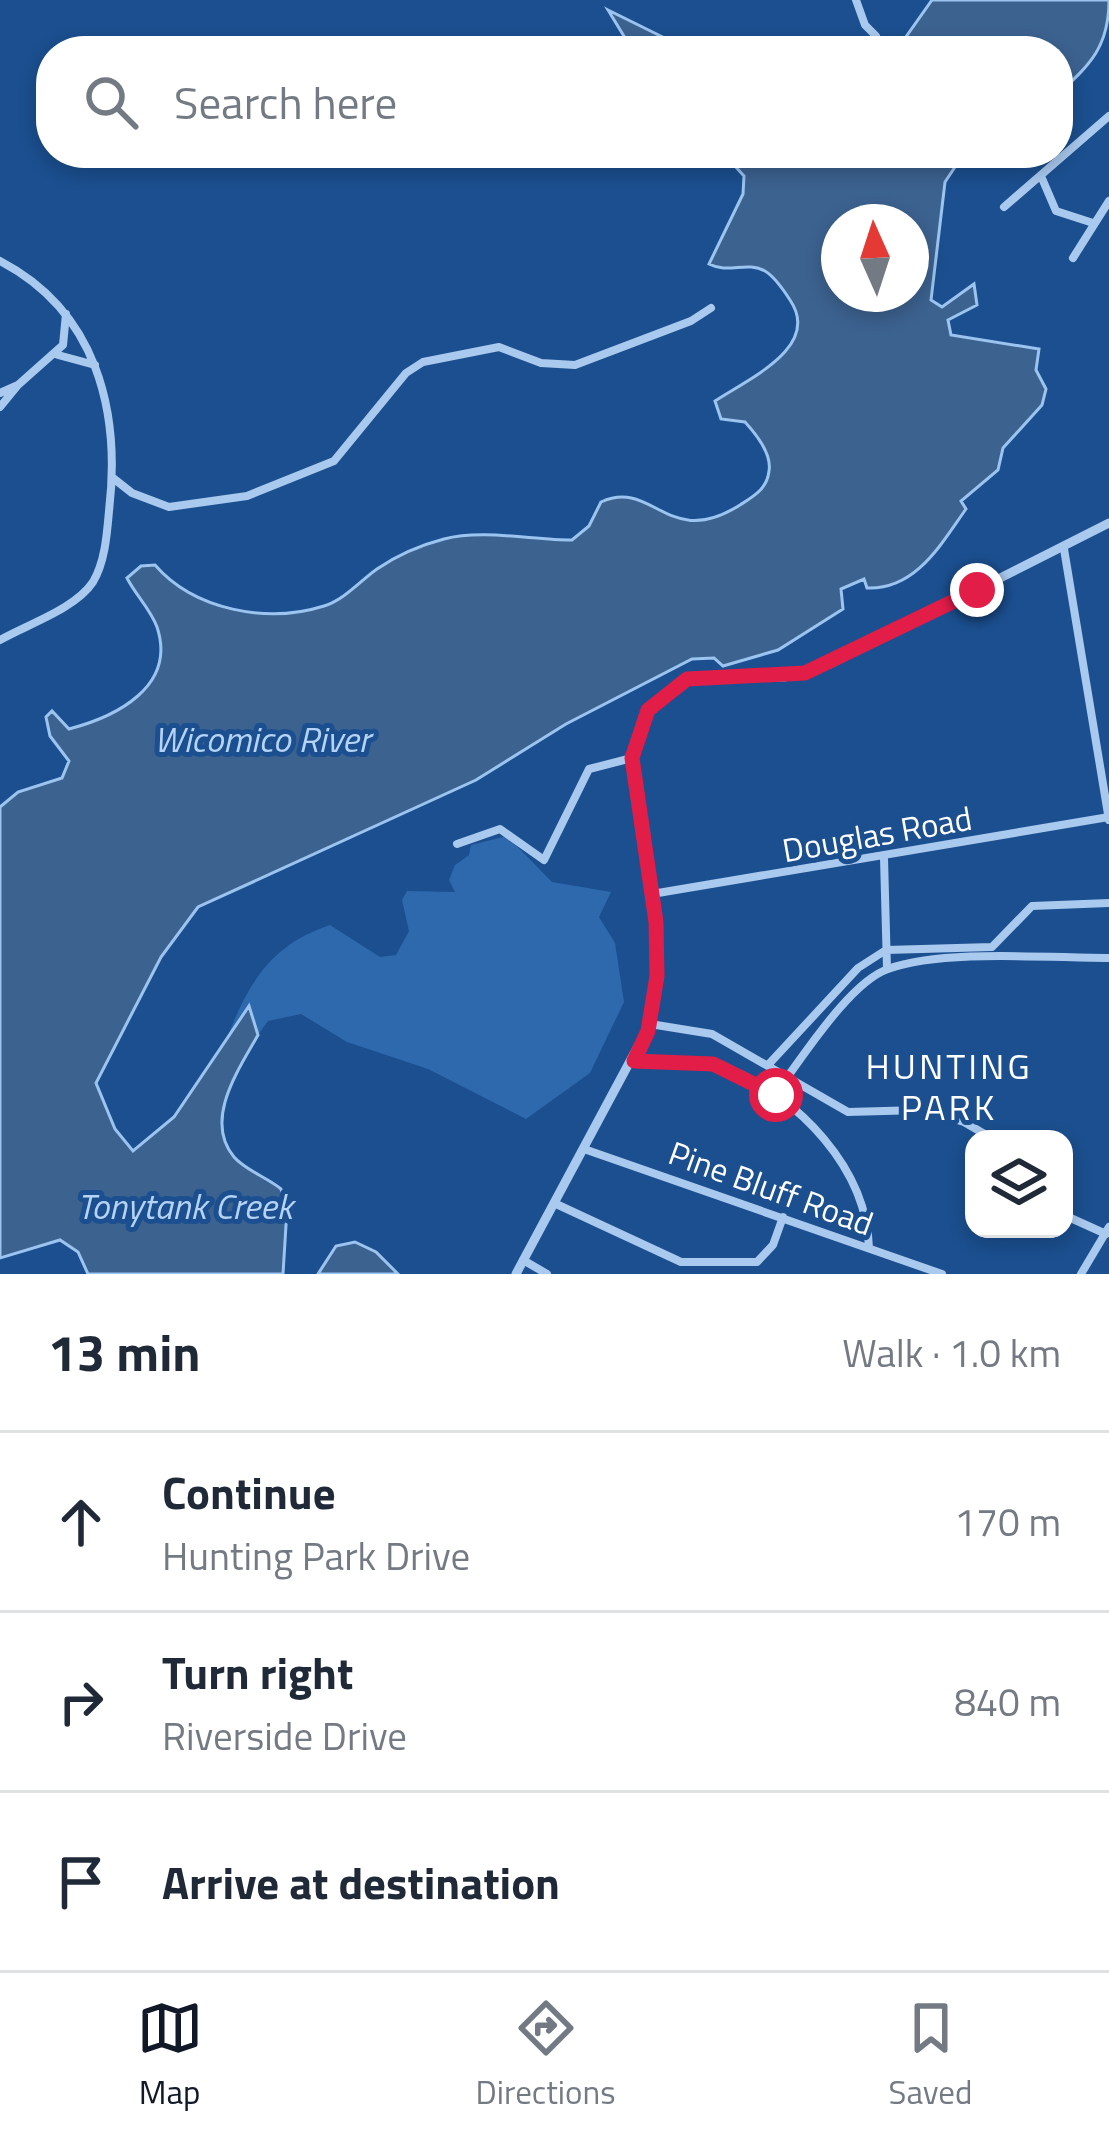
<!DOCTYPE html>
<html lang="en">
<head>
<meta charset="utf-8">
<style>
	:root { --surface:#fff; --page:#f2f2f3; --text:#1f2937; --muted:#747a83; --line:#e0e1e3; --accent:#111827 }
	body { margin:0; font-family:"Titillium Web",sans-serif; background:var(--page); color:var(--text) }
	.controls { position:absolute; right:36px; bottom:36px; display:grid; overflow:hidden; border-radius:24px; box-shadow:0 6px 18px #0003 }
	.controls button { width:108px; height:108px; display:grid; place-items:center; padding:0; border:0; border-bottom:3px solid var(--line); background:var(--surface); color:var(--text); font:60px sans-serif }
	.compass { position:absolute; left:821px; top:204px; width:108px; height:108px; border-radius:50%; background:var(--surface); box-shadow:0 6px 18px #0003; rotate:357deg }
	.stop { position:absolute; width:36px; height:36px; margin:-27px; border:9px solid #e11d48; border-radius:50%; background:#fff }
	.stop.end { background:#e11d48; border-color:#fff; box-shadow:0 3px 12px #0008 }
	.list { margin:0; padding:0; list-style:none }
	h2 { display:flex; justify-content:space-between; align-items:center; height:156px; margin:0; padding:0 48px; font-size:51px }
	h2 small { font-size:39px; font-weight:400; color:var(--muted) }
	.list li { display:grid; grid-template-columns:78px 1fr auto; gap:36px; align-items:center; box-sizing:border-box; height:180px; padding:0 48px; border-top:3px solid var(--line) }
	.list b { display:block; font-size:45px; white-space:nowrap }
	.list p { margin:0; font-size:39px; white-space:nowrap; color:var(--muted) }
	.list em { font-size:39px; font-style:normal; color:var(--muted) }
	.icon { flex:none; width:66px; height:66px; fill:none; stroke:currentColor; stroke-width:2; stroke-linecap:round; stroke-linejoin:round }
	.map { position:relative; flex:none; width:1109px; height:1274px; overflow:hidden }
	.search { position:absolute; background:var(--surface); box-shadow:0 6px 18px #0003; left:36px; right:36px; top:36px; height:132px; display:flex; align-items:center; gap:30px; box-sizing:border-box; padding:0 42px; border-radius:48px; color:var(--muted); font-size:45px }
	.sheet { height:696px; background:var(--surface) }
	nav { display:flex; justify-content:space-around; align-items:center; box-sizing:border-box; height:168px; border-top:3px solid var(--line); background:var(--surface); font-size:33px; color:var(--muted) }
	nav a { display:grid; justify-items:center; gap:6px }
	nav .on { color:var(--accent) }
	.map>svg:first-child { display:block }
	.green { fill:#2e69ad }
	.water { fill:#3c6290; stroke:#9cc4f0; stroke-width:3; fill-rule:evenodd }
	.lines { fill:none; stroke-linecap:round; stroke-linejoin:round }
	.minor { stroke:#a9c9ee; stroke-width:8 }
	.tertiary { stroke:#a9c9ee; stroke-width:9 }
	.route { stroke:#e11d48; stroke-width:15 }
	.labels { text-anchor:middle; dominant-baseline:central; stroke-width:10; stroke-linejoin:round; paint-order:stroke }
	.street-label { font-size:33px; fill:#fff; stroke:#1b4f8f }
	.water-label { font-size:36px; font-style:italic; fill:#b5d3f5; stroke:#1b4f8f }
	.neighbourhood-label { font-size:36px; letter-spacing:3px; fill:#fff; stroke:#1b4f8f }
</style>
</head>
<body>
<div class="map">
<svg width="1109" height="1274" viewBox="0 0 1109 1274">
	<rect width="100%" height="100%" fill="#1b4f8f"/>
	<!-- green -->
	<path class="green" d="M507 836 552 882 611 892 599 917 615 943 624 1002 590 1073 526 1119 428 1069 347 1042 301 1014 268 1021 258 1035 250 1008 221 1054C244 992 264 947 330 925L380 957 396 955 409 931 402 900 407 891 455 892 449 880 455 865 469 855 471 845Z"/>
	<!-- water -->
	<path class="water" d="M932 0H1109C1109 46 1091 64 1058 94V51H896Z
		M608 10 691 51H633Z
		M723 153H977L955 167 945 182 931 300 942 307 974 284 977 305 948 320 951 335 1039 349 1036 370 1046 389 1042 405 1003 448 998 470 961 501 966 509C941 544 916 590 867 588L864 579 841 589 843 609 778 650 723 666 714 658 692 659 566 724 476 780 198 907 161 957 96 1083 115 1129 133 1151 174 1117 249 1006 258 1035C239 1069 203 1120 234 1157 245 1170 268 1178 281 1189L287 1209 283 1274H88L78 1252 60 1240 0 1258V807L18 792 62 778 69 761 50 736 46 717 52 711 69 729C115 717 177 687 157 627 151 610 135 594 127 578L141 566 155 565C194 610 267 624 324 606 344 600 360 581 377 569 396 556 421 545 444 539 482 529 532 540 572 540L589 526 601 502C654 478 667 551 740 505 754 496 767 489 769 471 772 454 756 434 745 422L721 419 715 401C748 379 822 347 790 300 783 289 775 277 765 271 747 261 728 274 709 264L743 194 744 176ZM911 222V294H839V222Z
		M355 1242 376 1252 398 1274H318L336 1246Z"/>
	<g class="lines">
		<!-- minor -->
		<path class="minor" d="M856 0 865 25 876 36
			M1041 176 1056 211 1093 223
			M1004 207 1109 116
			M1073 258 1109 201
			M0 261C96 311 121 410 109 511 107 534 105 562 93 582 75 609 28 624 0 640
			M58 355 95 365
			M18 385 63 345 66 314
			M0 393 18 385 0 407
			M113 478 132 493 169 507 247 496 334 461 406 373 423 362 499 347 541 363 575 365 691 321 711 308
			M1064 549 1109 820
			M457 844 500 829 544 860 589 769 632 758
			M884 858 887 969
			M652 894 1109 817
			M650 1024 712 1034 848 1112 920 1110 964 1122 993 1139
			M634 1061C664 1060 699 1057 727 1068 799 1097 867 1169 869 1248
			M768 1065 858 968 886 950 992 947 1032 906 1109 903
			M788 1076C810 1046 853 981 888 969 943 949 1049 958 1109 958
			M584 1149 942 1274
			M554 1203 681 1262H757L773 1245 783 1217
			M1064 1215 1106 1234
			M523 1260 547 1274
			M1081 1274 1109 1227"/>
		<!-- tertiary -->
		<path class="tertiary" d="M516 1274 650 1024 657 977 656 923 632 758 648 710 687 679 785 677 830 664 1109 523"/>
	</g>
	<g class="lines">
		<!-- route -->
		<path class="route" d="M776 1095 713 1064 634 1061 648 1031 657 976 656 922 632 758 648 710 687 679 805 673 977 590"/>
	</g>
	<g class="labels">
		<!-- street labels -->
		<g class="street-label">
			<text transform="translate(877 834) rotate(-10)">Douglas Road</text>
			<text transform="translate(771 1188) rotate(20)">Pine Bluff Road</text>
		</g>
		<!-- water labels -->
		<g class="water-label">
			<text x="262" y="738">Wicomico River</text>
			<text x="185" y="1205">Tonytank Creek</text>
		</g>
		<!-- neighbourhood labels -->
		<g class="neighbourhood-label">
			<text x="949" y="1065">HUNTING<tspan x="949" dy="41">PARK</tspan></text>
		</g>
	</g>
</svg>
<div class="controls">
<button><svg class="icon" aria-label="layers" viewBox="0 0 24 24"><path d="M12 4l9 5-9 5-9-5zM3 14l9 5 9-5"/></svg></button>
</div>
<svg class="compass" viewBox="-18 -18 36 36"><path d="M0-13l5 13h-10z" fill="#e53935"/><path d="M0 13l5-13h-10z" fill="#747a83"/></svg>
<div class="stop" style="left:776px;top:1095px"></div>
<div class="stop end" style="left:977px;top:590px"></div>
<div class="search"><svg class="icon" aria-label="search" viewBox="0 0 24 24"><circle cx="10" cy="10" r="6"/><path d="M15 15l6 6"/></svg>Search here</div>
</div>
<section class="sheet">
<h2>13 min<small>Walk · 1.0 km</small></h2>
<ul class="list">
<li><svg class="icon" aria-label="ahead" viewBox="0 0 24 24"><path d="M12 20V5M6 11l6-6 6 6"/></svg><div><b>Continue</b><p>Hunting Park Drive</p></div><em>170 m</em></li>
<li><svg class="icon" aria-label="right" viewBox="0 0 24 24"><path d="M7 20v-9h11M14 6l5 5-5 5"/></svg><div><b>Turn right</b><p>Riverside Drive</p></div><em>840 m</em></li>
<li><svg class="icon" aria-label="arrive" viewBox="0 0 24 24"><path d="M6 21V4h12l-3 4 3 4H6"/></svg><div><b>Arrive at destination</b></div></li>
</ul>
</section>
<nav>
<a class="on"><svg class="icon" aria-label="map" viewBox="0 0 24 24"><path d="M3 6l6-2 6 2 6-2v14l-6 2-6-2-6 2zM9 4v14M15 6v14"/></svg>Map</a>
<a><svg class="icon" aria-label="directions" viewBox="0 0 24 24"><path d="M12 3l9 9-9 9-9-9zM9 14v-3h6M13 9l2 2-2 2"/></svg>Directions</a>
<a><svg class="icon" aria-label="saved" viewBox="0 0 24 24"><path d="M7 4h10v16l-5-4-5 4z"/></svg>Saved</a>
</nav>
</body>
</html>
